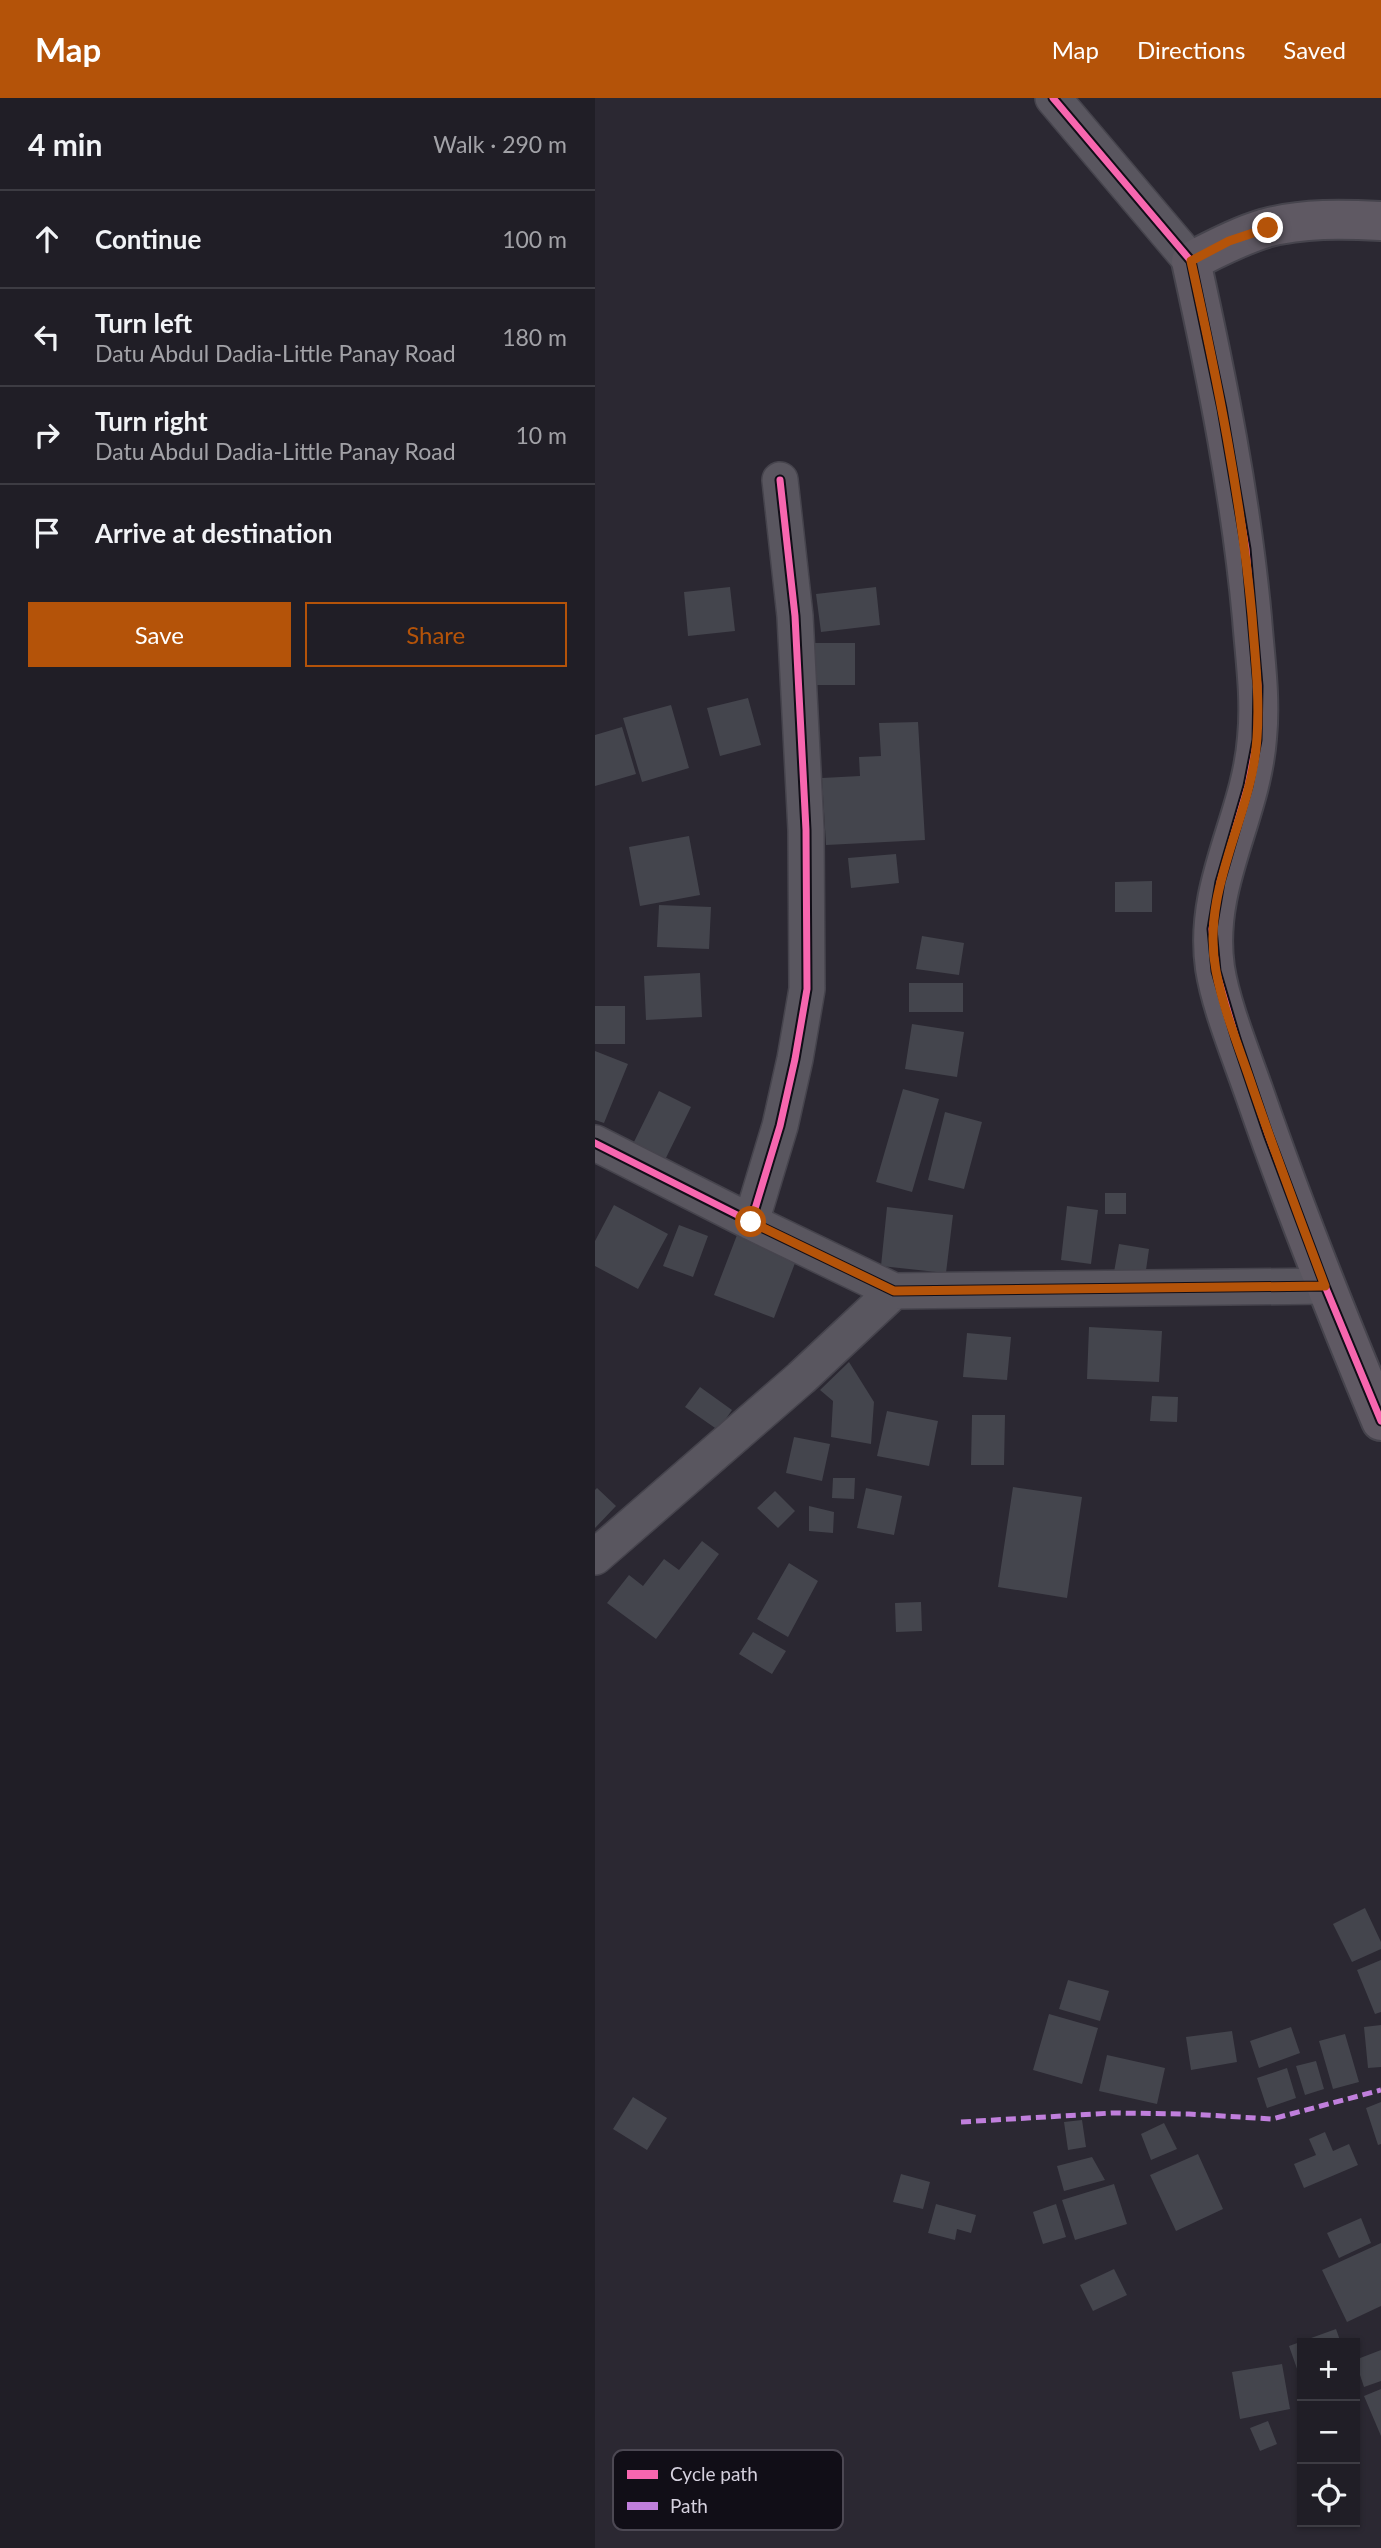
<!DOCTYPE html>
<html lang="en">
<head>
<meta charset="utf-8">
<style>
	:root { --surface:#201e26; --page:#28272e; --text:#f1f3f6; --muted:#a2a2a7; --line:#3d3c43; --accent:#b45309 }
	body { margin:0; font-family:Lato,sans-serif; background:var(--page); color:var(--text) }
	.controls { position:absolute; right:21px; bottom:21px; display:grid; overflow:hidden; border-radius:0px; box-shadow:0 2px 5px #0004 }
	.controls button { width:63px; height:63px; display:grid; place-items:center; padding:0; border:0; border-bottom:2px solid var(--line); background:var(--surface); color:var(--text); font:35px sans-serif }
	.stop { position:absolute; width:21px; height:21px; margin:-16px; border:5px solid #b45309; border-radius:50%; background:#fff }
	.stop.end { background:#b45309; border-color:#fff; box-shadow:0 2px 7px #0008 }
	.list { margin:0; padding:0; list-style:none }
	h2 { display:flex; justify-content:space-between; align-items:center; height:91px; margin:0; padding:0 28px; font-size:30px }
	h2 small { font-size:23px; font-weight:400; color:var(--muted) }
	.list li { display:grid; grid-template-columns:46px 1fr auto; gap:21px; align-items:center; box-sizing:border-box; height:98px; padding:0 28px; border-top:2px solid var(--line) }
	.list b { display:block; font-size:26px; white-space:nowrap }
	.list p { margin:0; font-size:23px; white-space:nowrap; color:var(--muted) }
	.list em { font-size:23px; font-style:normal; color:var(--muted) }
	.actions { display:flex; gap:14px; padding:21px 28px }
	.actions a { flex:1; padding:16px 0; border:2px solid var(--accent); border-radius:0px; text-align:center; font-size:24px; color:var(--accent) }
	.actions .main { background:var(--accent); color:#fff }
	.icon { flex:none; width:38px; height:38px; fill:none; stroke:currentColor; stroke-width:2; stroke-linecap:round; stroke-linejoin:round }
	.map { position:relative; flex:none; width:786px; height:2450px; overflow:hidden }
	header { display:flex; align-items:center; gap:42px; box-sizing:border-box; height:98px; padding:0 35px; background:var(--accent); color:#fff }
	header strong { font-size:33px }
	nav { display:flex; gap:38px; margin-inline-start:auto; font-size:24px }
	main { display:flex }
	aside { flex:1; background:var(--surface) }
	.map>svg:first-child { display:block }
	.building { fill:#44454d }
	.lines { fill:none; stroke-linecap:round; stroke-linejoin:round }
	.street-casing { stroke:#46444d; stroke-width:38 }
	.secondary-casing { stroke:#46444d; stroke-width:42 }
	.street { stroke:#59565f; stroke-width:35 }
	.secondary { stroke:#5f5963; stroke-width:38 }
	.quiet { stroke:#c07fdc; stroke-width:5; stroke-dasharray:10 5; stroke-linecap:butt }
	.cycleway-casing { stroke:#110e17; stroke-width:11 }
	.cycleway { stroke:#f766af; stroke-width:7 }
	.route { stroke:#b45309; stroke-width:9 }
	.key { fill:#110e17; stroke:#4c4853; stroke-width:2 }
	.key-label { font-size:19px; fill:#d5d1de }
</style>
</head>
<body>
<header>
<strong>Map</strong>
<nav><a>Map</a><a>Directions</a><a>Saved</a></nav>
</header>
<main>
<aside>
<h2>4 min<small>Walk · 290 m</small></h2>
<ul class="list">
<li><svg class="icon" aria-label="ahead" viewBox="0 0 24 24"><path d="M12 20V5M6 11l6-6 6 6"/></svg><div><b>Continue</b></div><em>100 m</em></li>
<li><svg class="icon" aria-label="left" viewBox="0 0 24 24"><path d="M17 20v-9H6M10 6l-5 5 5 5"/></svg><div><b>Turn left</b><p>Datu Abdul Dadia-Little Panay Road</p></div><em>180 m</em></li>
<li><svg class="icon" aria-label="right" viewBox="0 0 24 24"><path d="M7 20v-9h11M14 6l5 5-5 5"/></svg><div><b>Turn right</b><p>Datu Abdul Dadia-Little Panay Road</p></div><em>10 m</em></li>
<li><svg class="icon" aria-label="arrive" viewBox="0 0 24 24"><path d="M6 21V4h12l-3 4 3 4H6"/></svg><div><b>Arrive at destination</b></div></li>
</ul>
<div class="actions"><a class="main">Save</a><a>Share</a></div>
</aside>
<div class="map">
<svg width="786" height="2450" viewBox="0 0 786 2450">
	<rect width="100%" height="100%" fill="#2b2832"/>
	<!-- building -->
	<path class="building" d="M135 489 140 533 93 538 89 494Z
		M281 489 285 527 226 534 221 496Z
		M218 545H260V587H218Z
		M153 600 166 647 125 658 112 610Z
		M76 607 94 670 47 684 28 620Z
		M323 624 330 742 231 747 227 680 265 678 264 659 286 658 284 625Z
		M27 629 41 676 0 688V637Z
		M94 738 105 797 45 808 34 749Z
		M301 756 304 785 256 790 253 760Z
		M557 783V814H520V784Z
		M64 807 116 809 114 851 62 849Z
		M327 838 369 845 364 877 321 871Z
		M105 875 107 919 51 922 49 878Z
		M314 885H368V914H314Z
		M0 908H30V946H0Z
		M317 926 369 934 362 979 310 971Z
		M0 953 33 966 9 1025 0 1022Z
		M308 991 344 1001 317 1094 281 1084Z
		M64 993 96 1009 67 1068 35 1052Z
		M350 1014 387 1024 369 1091 333 1082Z
		M510 1095H531V1116H510Z
		M19 1107 73 1136 43 1191 0 1168V1143Z
		M472 1108 503 1112 496 1166 466 1162Z
		M292 1109 358 1117 351 1175 286 1168Z
		M84 1127 113 1138 98 1179 68 1168Z
		M142 1137 202 1160 179 1220 119 1197Z
		M524 1146 554 1151 550 1179 519 1174Z
		M494 1229 567 1233 564 1284 492 1281Z
		M372 1235 416 1239 412 1282 368 1279Z
		M254 1264 279 1304 276 1346 236 1339 238 1303 225 1292Z
		M105 1289 137 1312 123 1332 90 1309Z
		M557 1298 583 1299 582 1324 555 1323Z
		M292 1313 343 1323 334 1368 282 1358Z
		M377 1317H410L409 1367H376Z
		M199 1339 235 1346 227 1383 191 1375Z
		M238 1380H260L259 1401 237 1400Z
		M418 1389 487 1399 472 1500 403 1489Z
		M2 1390 21 1408 0 1430V1392Z
		M271 1390 307 1398 299 1437 262 1430Z
		M180 1393 200 1413 183 1430 162 1410Z
		M214 1408 239 1414 238 1435 214 1433Z
		M107 1443 124 1456 61 1541 12 1505 34 1477 48 1488 69 1461 84 1472Z
		M194 1465 223 1483 193 1539 162 1521Z
		M326 1504 327 1533 301 1534 300 1505Z
		M158 1534 191 1553 177 1576 144 1556Z
		M770 1810 786 1844V1851L757 1864 738 1826Z
		M786 1862V1914L780 1916 762 1872Z
		M473 1882 514 1893 505 1923 464 1911Z
		M454 1916 503 1930 487 1986 438 1972Z
		M786 1927V1969L773 1970 769 1929Z
		M696 1929 705 1955 664 1970 655 1943Z
		M637 1933 642 1964 596 1972 591 1939Z
		M750 1936 764 1984 738 1991 724 1943Z
		M512 1957 570 1970 562 2006 504 1993Z
		M721 1963 729 1991 710 1997 701 1968Z
		M692 1970 701 2000 672 2010 662 1980Z
		M38 1999 72 2020 52 2052 18 2031Z
		M786 2004V2046L783 2047 771 2010Z
		M487 2022 491 2049 473 2052 469 2024Z
		M569 2025 582 2051 556 2062 546 2036Z
		M730 2034 738 2053 754 2046 763 2067 709 2090 699 2066 721 2057 714 2041Z
		M603 2056 628 2111 581 2133 555 2077Z
		M497 2059 510 2082 469 2093 462 2068Z
		M306 2076 335 2084 328 2111 298 2104Z
		M519 2086 532 2126 480 2142 467 2102Z
		M341 2106 381 2117 376 2135 362 2131 360 2142 333 2135Z
		M461 2106 471 2139 448 2146 438 2114Z
		M766 2120 776 2145 744 2160 732 2135Z
		M786 2145V2208L752 2224 727 2172Z
		M519 2171 532 2197 498 2213 485 2187Z
		M741 2231 746 2245H707V2285L694 2248Z
		M786 2252V2283L769 2289 760 2262Z
		M687 2266 695 2311 645 2321 637 2274Z
		M786 2291V2338L769 2298Z
		M673 2323 682 2346 665 2353 655 2330Z"/>
	<g class="lines">
		<defs>
			<path id="street" d="M458 0 596 163
				M0 1045 156 1124 299 1193 730 1188
				M156 1124 185 1028 200 961 212 891 211 732 200 518 185 382
				M0 1459 206 1280 299 1193"/>
			<path id="secondary" d="M786 123C748 121 708 120 671 130 644 138 620 151 596 163 622 281 646 400 657 520 660 560 666 600 662 640 656 720 608 787 620 870 626 909 647 959 660 997 698 1107 741 1215 786 1323"/>
		</defs>
		<!-- street casing -->
		<use href="#street" class="street-casing"/>
		<!-- secondary casing -->
		<use href="#secondary" class="secondary-casing"/>
		<!-- street -->
		<use href="#street" class="street"/>
		<!-- secondary -->
		<use href="#secondary" class="secondary"/>
		<!-- quiet -->
		<path class="quiet" d="M366 2024 517 2015 594 2016 677 2021 786 1992"/>
		<defs>
			<path id="cycleway" d="M458 0 596 163 627 311 651 451 663 588 662 642 653 688 625 784 617 831 621 873 641 941 673 1036 730 1188 786 1323
				M0 1045 156 1124 299 1193 730 1188
				M156 1124 185 1028 200 961 212 891 211 732 200 518 185 382"/>
		</defs>
		<!-- cycleway casing -->
		<use href="#cycleway" class="cycleway-casing"/>
		<!-- cycleway -->
		<use href="#cycleway" class="cycleway"/>
	</g>
	<g class="lines">
		<!-- route -->
		<path class="route" d="M156 1124 299 1193 730 1188C704 1119 678 1050 654 979 642 945 628 909 621 873 605 791 657 720 662 640 665 599 660 559 657 518 646 399 622 281 596 163L634 143 673 130"/>
	</g>
	<!-- legend -->
	<rect x="18" y="2352" width="230" height="80" rx="10" class="key"/>
	<rect x="32" y="2372" width="31" height="9" fill="#f766af"/>
	<rect x="32" y="2404" width="31" height="8" fill="#c07fdc"/>
	<g class="key-label">
		<text x="75" y="2383">Cycle path</text>
		<text x="75" y="2415">Path</text>
	</g>
</svg>
<div class="controls">
<button>+</button>
<button>−</button>
<button><svg class="icon" aria-label="locate" viewBox="0 0 24 24"><circle cx="12" cy="12" r="6"/><path d="M12 2v4M12 18v4M2 12h4M18 12h4"/></svg></button>
</div>
<div class="stop" style="left:156px;top:1124px"></div>
<div class="stop end" style="left:673px;top:130px"></div>
</div>
</main>
</body>
</html>
